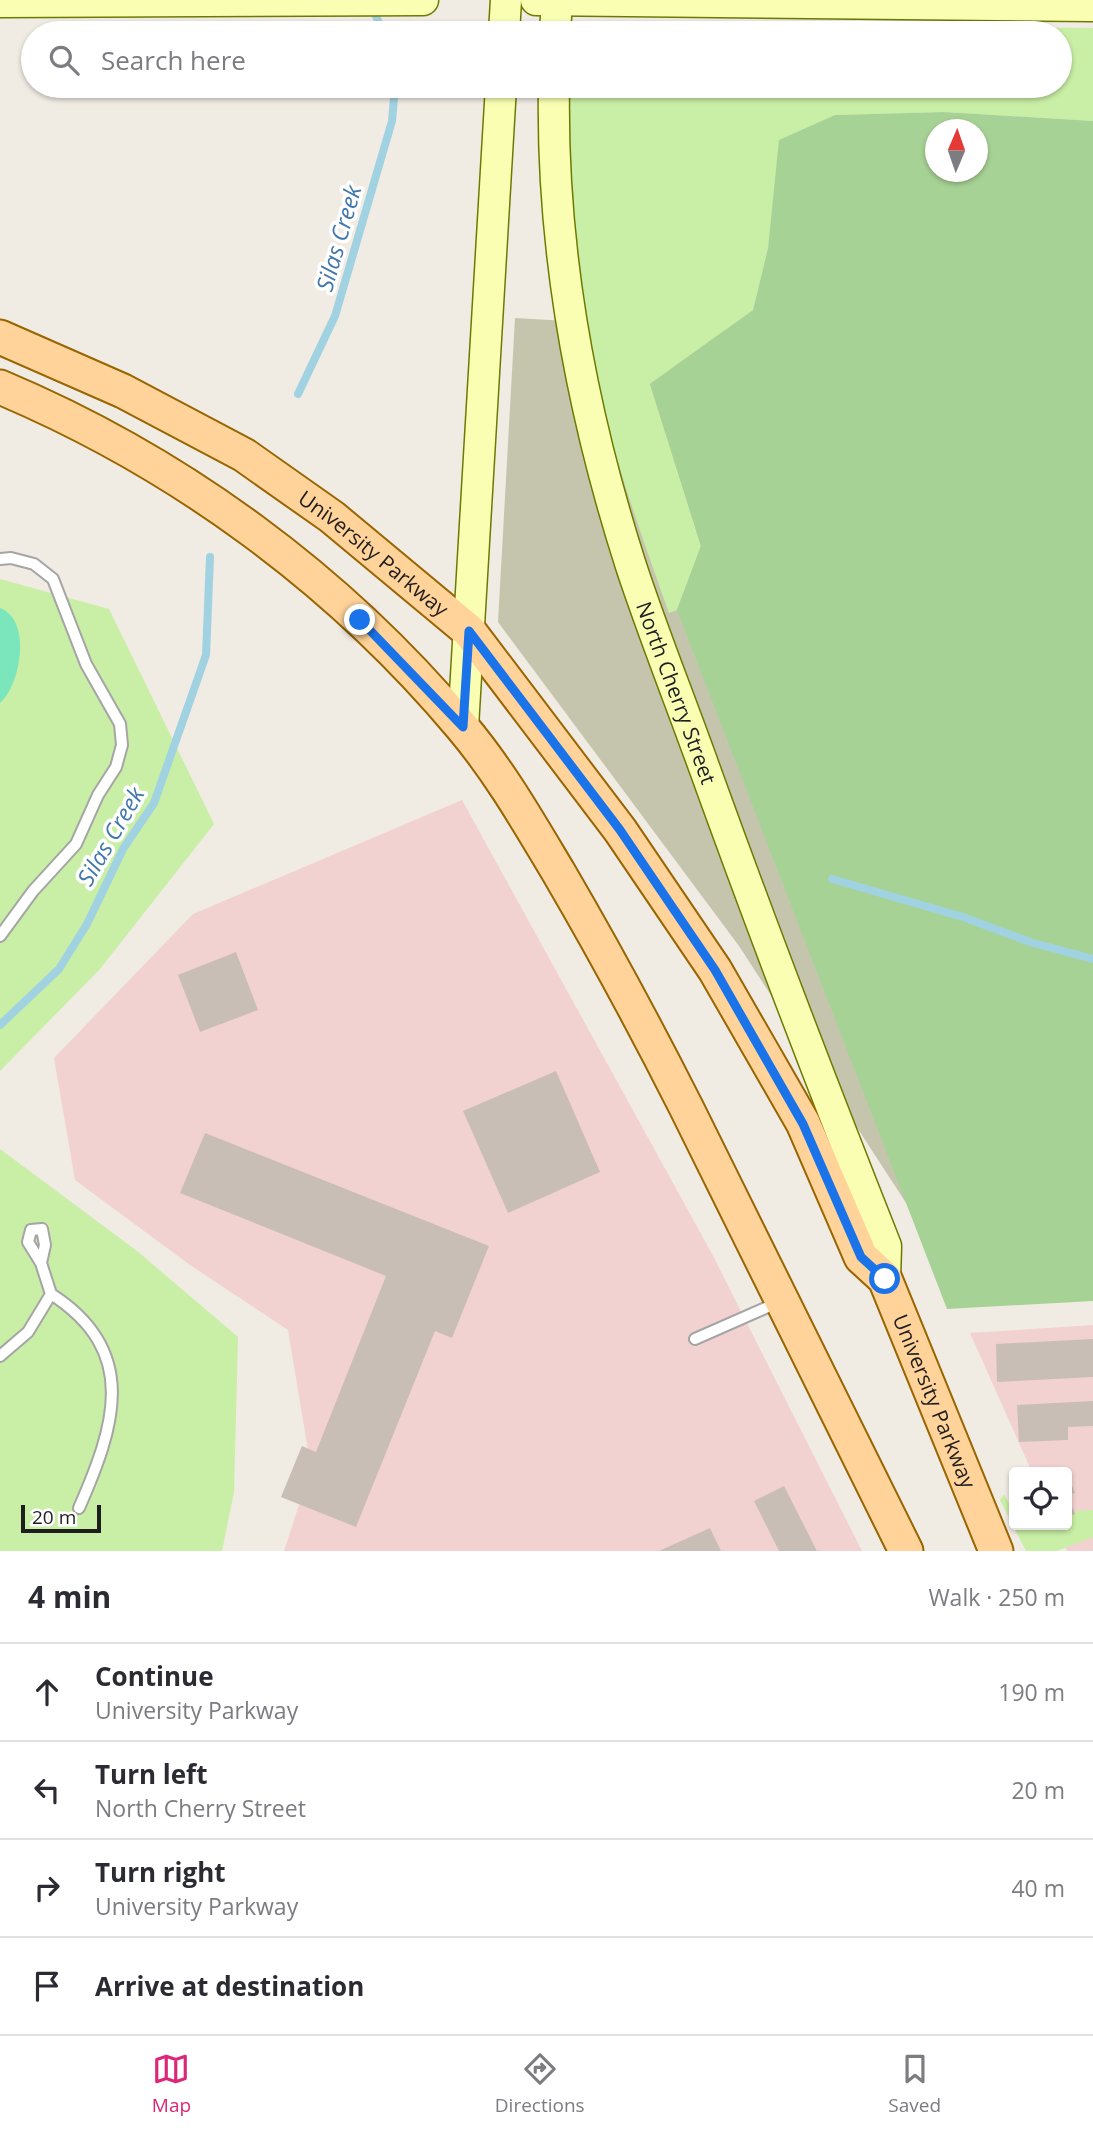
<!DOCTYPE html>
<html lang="en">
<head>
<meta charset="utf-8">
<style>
	:root { --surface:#fff; --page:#f2f2f3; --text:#2b2b33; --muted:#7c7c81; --line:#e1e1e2; --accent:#db2777 }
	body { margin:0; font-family:"Open Sans",sans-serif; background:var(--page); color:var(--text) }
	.controls { position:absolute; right:21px; bottom:21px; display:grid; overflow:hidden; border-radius:7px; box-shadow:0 2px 5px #0004 }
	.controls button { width:63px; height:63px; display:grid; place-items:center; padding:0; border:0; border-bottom:2px solid var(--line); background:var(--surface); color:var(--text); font:35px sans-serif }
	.compass { position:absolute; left:925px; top:119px; width:63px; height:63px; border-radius:50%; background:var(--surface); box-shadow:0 2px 5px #0004; rotate:2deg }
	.scale { position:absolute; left:21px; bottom:18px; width:80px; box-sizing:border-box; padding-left:7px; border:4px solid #1e1e1e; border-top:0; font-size:19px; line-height:24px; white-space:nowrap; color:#1e1e1e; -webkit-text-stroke:5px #fff; paint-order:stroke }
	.stop { position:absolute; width:21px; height:21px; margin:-16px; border:5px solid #1a73e8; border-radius:50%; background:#fff }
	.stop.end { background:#1a73e8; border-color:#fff; box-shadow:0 2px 7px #0008 }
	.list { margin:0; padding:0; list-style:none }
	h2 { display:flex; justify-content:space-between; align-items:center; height:91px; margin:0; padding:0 28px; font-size:30px }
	h2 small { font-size:23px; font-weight:400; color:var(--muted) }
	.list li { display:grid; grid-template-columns:46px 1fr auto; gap:21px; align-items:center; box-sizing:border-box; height:98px; padding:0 28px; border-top:2px solid var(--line) }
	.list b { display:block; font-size:26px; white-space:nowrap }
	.list p { margin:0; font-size:23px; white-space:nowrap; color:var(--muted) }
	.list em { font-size:23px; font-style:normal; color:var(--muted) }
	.icon { flex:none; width:38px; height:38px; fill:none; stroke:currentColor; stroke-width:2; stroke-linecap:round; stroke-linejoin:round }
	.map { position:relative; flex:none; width:1093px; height:1551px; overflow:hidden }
	.search { position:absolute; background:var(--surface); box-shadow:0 2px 5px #0004; left:21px; right:21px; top:21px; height:77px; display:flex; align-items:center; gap:18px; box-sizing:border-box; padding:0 24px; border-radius:38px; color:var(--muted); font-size:26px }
	.sheet { height:483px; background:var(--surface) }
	nav { display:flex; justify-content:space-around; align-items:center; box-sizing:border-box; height:98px; border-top:2px solid var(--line); background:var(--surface); font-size:19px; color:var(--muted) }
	nav a { display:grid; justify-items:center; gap:4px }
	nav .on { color:var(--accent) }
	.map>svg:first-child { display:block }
	.commercial { fill:#f2d2d1 }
	.construction { fill:#c5c5ae }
	.grass { fill:#c9eea5 }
	.forest { fill:#a7d295; fill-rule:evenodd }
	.pitch { fill:#7be5bc }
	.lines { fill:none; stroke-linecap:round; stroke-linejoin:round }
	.stream { stroke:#a0d2e1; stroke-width:8 }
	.building { fill:#c8beb6 }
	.lane-casing { stroke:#a5a5a5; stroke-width:14 }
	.secondary-casing { stroke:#6d7a00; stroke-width:33 }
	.primary-casing { stroke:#986500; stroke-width:37 }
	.lane { stroke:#fff; stroke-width:10 }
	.secondary { stroke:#fafeb3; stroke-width:30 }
	.primary { stroke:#ffd399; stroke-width:33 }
	.route { stroke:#1a73e8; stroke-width:9 }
	.labels { text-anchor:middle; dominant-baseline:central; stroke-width:7; stroke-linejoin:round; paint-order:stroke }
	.street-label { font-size:21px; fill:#1e1e1e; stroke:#fff }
	.water-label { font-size:23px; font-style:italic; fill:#4077ac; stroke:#fff }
</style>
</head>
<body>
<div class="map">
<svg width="1093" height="1551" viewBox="0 0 1093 1551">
	<rect width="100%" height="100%" fill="#f0ebe3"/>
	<!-- commercial -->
	<path class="commercial" d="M462 800 711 1252 862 1551H284L311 1468 288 1330 190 1265 75 1180 54 1058 193 914Z
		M1093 1325V1551H1067L1055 1525H1067V1472H1032L970 1333Z"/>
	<!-- construction -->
	<path class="construction" d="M515 318 1063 350 1093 699 962 1289 739 946 498 622Z"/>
	<!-- grass -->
	<path class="grass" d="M582 25 1093 28V121L944 112 835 115 780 140 768 248 753 310 650 384 701 546 677 610 669 613C636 521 599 417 585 320 573 243 567 163 568 86H1060V33H575Z
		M0 579 109 609 214 824 100 969 0 1071Z
		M0 1149 137 1251 238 1337 234 1492 222 1551H0Z
		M1004 1494 1014 1513V1525L1020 1527 1067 1525V1517L1074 1514 1075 1511 1093 1510V1537L1057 1551H1026L1000 1500Z"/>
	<!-- forest -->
	<path class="forest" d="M944 112 1093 121V1301L947 1309 677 610 701 546 650 384 753 310 768 248 779 140 835 115ZM936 130H978V172H936Z"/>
	<!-- pitch -->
	<path class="pitch" d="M0 608C32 620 21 684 0 703Z"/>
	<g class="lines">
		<!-- stream -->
		<path class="stream" d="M371 6 384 33
			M298 394 335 316 392 121 395 86
			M832 879 963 917 1033 943 1093 959
			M0 1025 59 969 87 924 123 849 154 803 206 655 210 557"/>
	</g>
	<!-- building -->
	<path class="building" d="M236 952 258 1010 200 1032 178 975Z
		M556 1071 600 1172 508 1213 463 1111Z
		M205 1133 489 1246 452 1338 435 1331 356 1527 281 1497 302 1446 316 1452 386 1276 180 1193Z
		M1093 1339V1377L997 1382 996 1344Z
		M1093 1401V1426L1068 1427V1440L1019 1442 1017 1405Z
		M1067 1474 1075 1493 1067 1495 1075 1514 1067 1517Z
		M784 1486 817 1551H779L754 1501Z
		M710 1528 721 1551H659Z"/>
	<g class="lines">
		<defs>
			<path id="lane" d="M0 559 11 558 34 564 53 579 86 664 120 724 122 745 116 767 98 795 76 844 33 891 0 936
				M51 1294C140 1351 115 1426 79 1508
				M695 1339 779 1302
				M0 1356 28 1332 51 1294 41 1263 28 1242 31 1230 42 1229 45 1245 41 1263"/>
			<g id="secondary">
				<path d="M536 0 1093 6"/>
				<path d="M0 2 423 0"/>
				<path d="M504 33 506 0"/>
				<path d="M555 33 557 0"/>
				<path id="s1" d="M554 86C551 249 581 410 631 566 653 633 680 700 704 767 762 928 823 1087 886 1246L885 1279"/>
				<path d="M463 727 501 86"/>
			</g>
			<g id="primary">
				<path id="s2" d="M0 337 123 391 244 455 332 517 469 631 620 830 715 970 803 1123 861 1257 885 1279 996 1551"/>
				<path d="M0 387C178 462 338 579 462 727 500 772 529 823 559 873 604 950 646 1028 686 1107 760 1255 834 1403 906 1551"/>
			</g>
		</defs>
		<!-- lane casing -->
		<use href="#lane" class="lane-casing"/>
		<!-- secondary casing -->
		<use href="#secondary" class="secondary-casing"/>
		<!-- primary casing -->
		<use href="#primary" class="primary-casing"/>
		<!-- lane -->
		<use href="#lane" class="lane"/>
		<!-- secondary -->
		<use href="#secondary" class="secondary"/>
		<!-- primary -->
		<use href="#primary" class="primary"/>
	</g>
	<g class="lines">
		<!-- route -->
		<path class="route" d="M360 620 463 727 469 631 620 830 715 970 803 1124 861 1257 885 1279"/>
	</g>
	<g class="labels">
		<!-- street labels -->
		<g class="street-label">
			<text stroke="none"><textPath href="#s2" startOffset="434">University Parkway</textPath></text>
			<text stroke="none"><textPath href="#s1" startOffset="623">North Cherry Street</textPath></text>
			<text stroke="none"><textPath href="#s2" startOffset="1463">University Parkway</textPath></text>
		</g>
		<!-- water labels -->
		<g class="water-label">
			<text transform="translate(338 238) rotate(-74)">Silas Creek</text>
			<text transform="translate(110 836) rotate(-60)">Silas Creek</text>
		</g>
	</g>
</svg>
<div class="controls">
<button><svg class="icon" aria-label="locate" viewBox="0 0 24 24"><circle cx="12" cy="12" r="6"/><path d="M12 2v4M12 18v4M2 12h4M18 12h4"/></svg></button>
</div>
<svg class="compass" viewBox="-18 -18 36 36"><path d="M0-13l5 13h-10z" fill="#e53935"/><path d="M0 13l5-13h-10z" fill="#7c7c81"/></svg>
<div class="scale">20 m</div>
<div class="stop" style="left:885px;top:1279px"></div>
<div class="stop end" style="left:360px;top:620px"></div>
<div class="search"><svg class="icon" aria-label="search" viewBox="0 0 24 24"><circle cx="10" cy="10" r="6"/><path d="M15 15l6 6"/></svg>Search here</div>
</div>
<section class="sheet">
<h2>4 min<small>Walk · 250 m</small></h2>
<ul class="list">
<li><svg class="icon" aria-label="ahead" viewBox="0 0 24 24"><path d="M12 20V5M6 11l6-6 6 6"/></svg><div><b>Continue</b><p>University Parkway</p></div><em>190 m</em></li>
<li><svg class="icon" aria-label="left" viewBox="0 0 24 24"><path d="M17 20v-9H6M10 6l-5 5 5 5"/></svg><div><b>Turn left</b><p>North Cherry Street</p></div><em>20 m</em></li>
<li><svg class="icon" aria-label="right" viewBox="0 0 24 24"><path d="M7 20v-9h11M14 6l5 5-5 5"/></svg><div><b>Turn right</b><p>University Parkway</p></div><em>40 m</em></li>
<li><svg class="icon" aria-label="arrive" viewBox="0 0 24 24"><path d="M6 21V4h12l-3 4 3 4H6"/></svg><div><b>Arrive at destination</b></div></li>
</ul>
</section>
<nav>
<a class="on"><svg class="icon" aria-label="map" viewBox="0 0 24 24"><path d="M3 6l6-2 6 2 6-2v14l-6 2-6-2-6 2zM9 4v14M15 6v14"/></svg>Map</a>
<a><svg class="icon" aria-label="directions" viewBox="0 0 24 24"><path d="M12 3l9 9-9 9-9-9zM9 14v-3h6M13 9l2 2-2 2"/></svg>Directions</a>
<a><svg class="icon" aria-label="saved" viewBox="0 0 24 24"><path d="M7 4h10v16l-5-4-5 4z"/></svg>Saved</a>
</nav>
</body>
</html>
